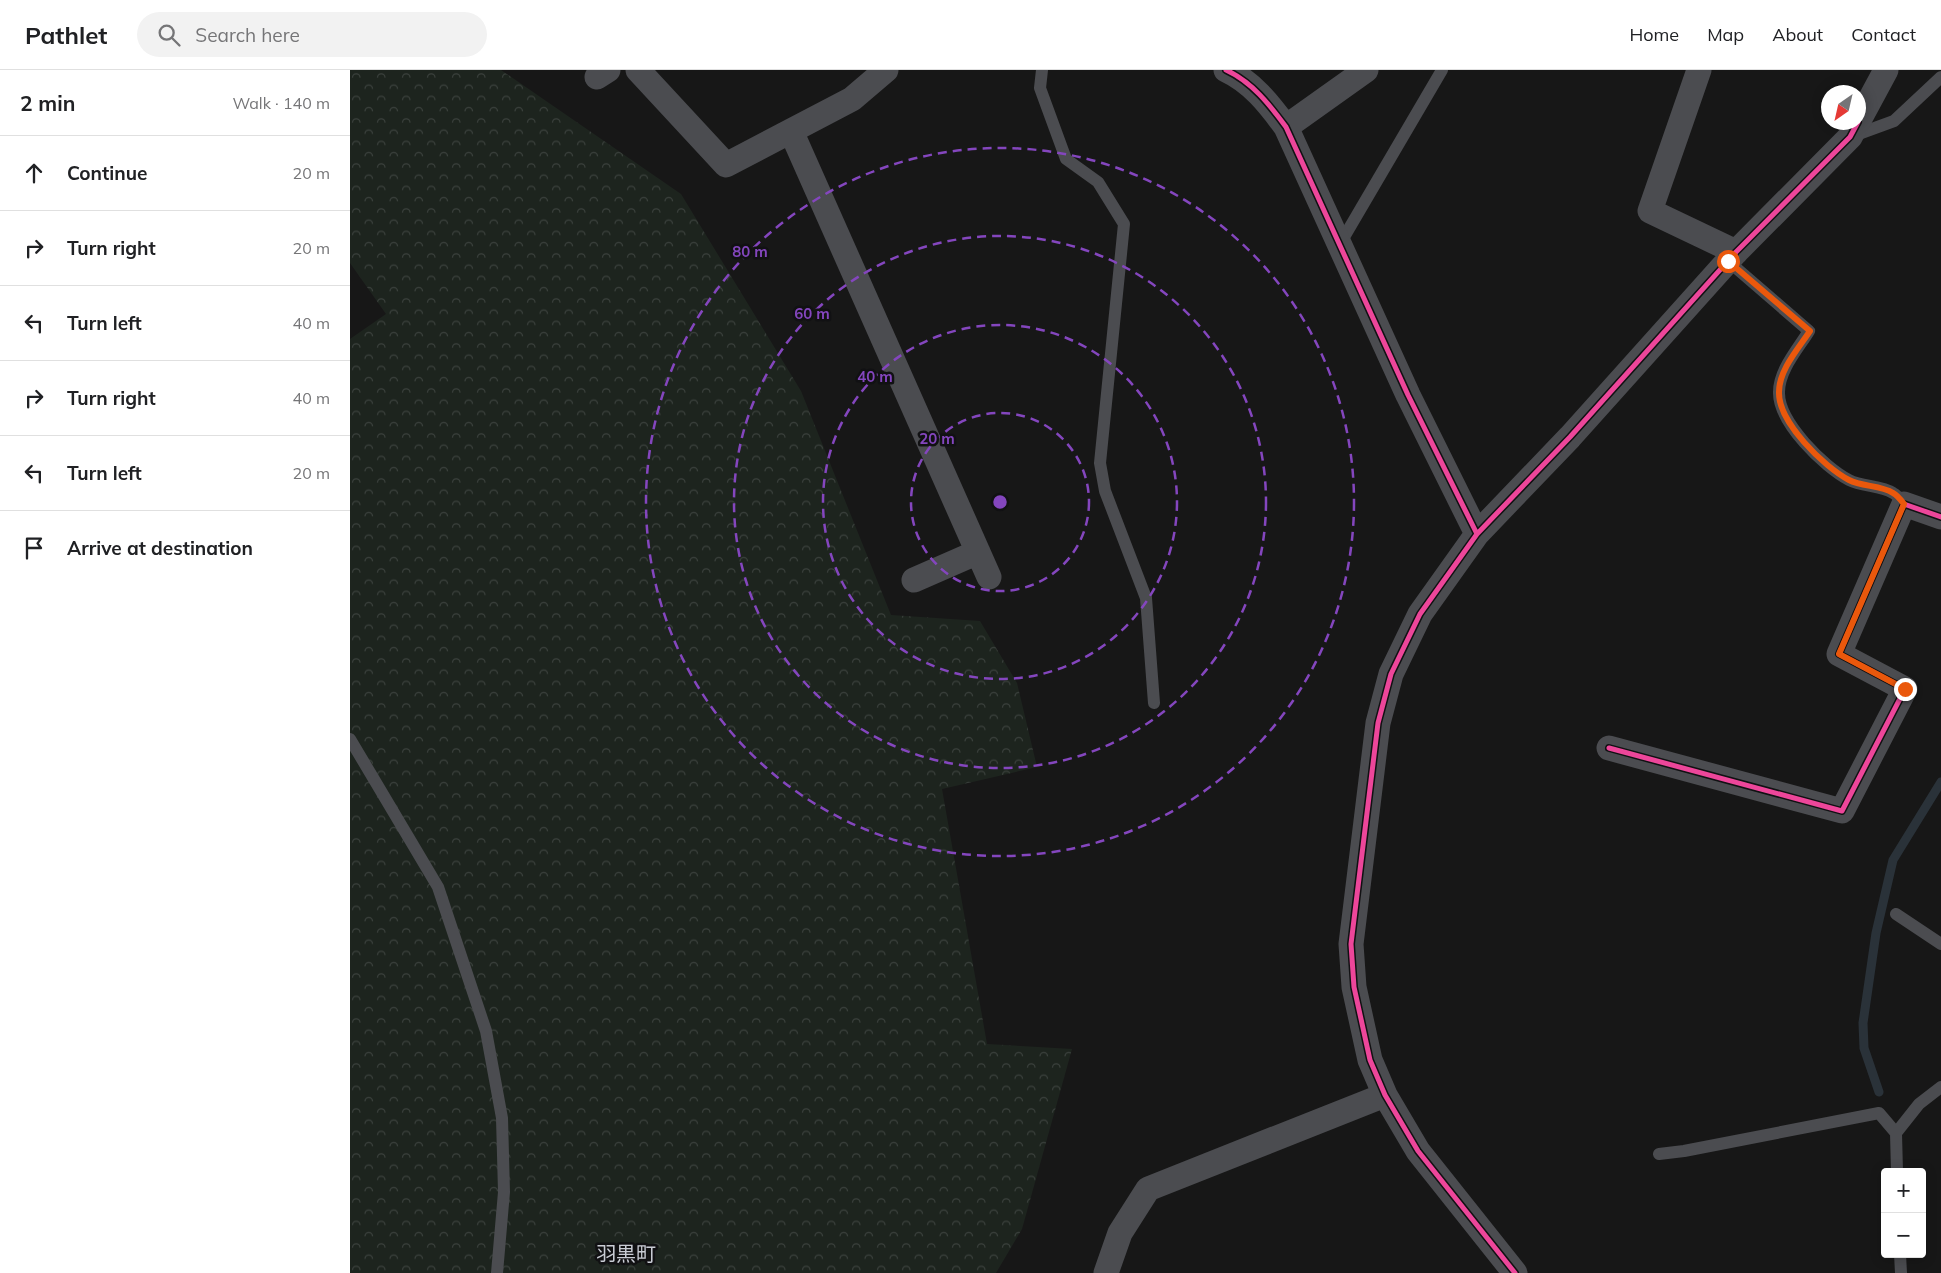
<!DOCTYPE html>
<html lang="en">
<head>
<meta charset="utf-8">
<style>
	:root { --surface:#fff; --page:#f2f2f2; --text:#202124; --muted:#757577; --line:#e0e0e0 }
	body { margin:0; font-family:Mulish,"Noto Sans JP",sans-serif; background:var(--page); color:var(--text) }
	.controls { position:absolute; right:15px; bottom:15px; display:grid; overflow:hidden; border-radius:5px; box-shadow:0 2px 12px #0003 }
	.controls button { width:45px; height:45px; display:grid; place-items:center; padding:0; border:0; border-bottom:1px solid var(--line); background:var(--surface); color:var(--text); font:25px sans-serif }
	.compass { position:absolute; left:1471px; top:15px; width:45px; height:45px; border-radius:50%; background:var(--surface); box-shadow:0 2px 12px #0003; rotate:214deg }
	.stop { position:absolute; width:15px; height:15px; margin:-11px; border:4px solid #ea580c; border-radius:50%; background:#fff }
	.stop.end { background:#ea580c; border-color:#fff; box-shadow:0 1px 5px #0008 }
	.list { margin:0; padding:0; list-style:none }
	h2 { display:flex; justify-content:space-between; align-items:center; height:65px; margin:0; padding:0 20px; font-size:21px }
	h2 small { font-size:16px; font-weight:400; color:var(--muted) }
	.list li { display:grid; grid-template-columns:32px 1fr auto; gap:15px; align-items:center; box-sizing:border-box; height:75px; padding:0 20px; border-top:1px solid var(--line) }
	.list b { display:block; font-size:19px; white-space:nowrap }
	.list em { font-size:16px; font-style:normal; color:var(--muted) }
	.icon { flex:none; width:28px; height:28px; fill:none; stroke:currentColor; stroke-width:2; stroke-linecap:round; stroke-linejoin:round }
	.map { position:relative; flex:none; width:1591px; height:1203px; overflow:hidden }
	header { display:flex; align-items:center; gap:30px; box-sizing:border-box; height:70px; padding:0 25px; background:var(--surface); border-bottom:1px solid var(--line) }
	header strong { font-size:24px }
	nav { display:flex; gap:28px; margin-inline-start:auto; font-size:18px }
	.search { width:350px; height:45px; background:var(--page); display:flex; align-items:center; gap:12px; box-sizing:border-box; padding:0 18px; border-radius:28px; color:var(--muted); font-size:19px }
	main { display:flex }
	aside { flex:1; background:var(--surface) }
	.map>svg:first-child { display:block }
	.forest { fill:url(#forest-crowns) }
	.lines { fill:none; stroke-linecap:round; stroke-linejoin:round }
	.stream { stroke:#2a3239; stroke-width:9 }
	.service { stroke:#4b4c50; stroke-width:12 }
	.minor { stroke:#4b4c50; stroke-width:25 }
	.cycleway-casing { stroke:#111113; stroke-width:8 }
	.cycleway { stroke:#ed469a; stroke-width:5 }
	.route { stroke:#ea580c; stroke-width:6 }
	.ring { fill:none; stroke:#8446be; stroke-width:2.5; stroke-dasharray:9 6 }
	.labels { text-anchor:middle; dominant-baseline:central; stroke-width:5; stroke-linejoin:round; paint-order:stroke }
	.quarter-label { font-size:20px; fill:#c9ccd4; stroke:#111113 }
	.centre { fill:#8446be; stroke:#111113; stroke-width:2.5 }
	.ring-label { font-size:15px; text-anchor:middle; font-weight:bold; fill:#8446be; stroke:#111113; stroke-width:5; stroke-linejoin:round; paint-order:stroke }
</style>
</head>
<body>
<header>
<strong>Pathlet</strong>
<div class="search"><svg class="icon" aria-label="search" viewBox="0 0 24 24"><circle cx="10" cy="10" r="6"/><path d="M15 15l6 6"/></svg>Search here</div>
<nav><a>Home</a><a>Map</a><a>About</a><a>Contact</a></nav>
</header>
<main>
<aside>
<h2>2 min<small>Walk · 140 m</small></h2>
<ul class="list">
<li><svg class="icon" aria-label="ahead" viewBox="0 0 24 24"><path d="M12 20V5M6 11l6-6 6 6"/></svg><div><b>Continue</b></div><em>20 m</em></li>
<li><svg class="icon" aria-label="right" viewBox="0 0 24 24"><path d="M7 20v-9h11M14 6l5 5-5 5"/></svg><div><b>Turn right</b></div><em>20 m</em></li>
<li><svg class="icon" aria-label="left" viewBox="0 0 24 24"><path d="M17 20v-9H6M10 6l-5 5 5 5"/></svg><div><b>Turn left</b></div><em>40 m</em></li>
<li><svg class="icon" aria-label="right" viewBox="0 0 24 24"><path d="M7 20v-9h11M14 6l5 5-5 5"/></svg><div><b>Turn right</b></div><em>40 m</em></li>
<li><svg class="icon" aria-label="left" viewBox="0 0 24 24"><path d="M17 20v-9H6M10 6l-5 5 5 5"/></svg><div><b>Turn left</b></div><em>20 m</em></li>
<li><svg class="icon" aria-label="arrive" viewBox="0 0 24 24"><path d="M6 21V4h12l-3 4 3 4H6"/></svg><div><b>Arrive at destination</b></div></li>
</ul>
</aside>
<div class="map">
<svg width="1591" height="1203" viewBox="0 0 1591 1203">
	<defs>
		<pattern id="forest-crowns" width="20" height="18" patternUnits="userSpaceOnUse" patternTransform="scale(1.25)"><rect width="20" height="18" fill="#1d241e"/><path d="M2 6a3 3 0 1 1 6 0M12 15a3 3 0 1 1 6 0" fill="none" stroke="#3b413d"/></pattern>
	</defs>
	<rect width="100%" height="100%" fill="#171717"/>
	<!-- forest -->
	<path class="forest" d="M0 0H151L331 124 451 321 541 545 630 551 667 613 687 697 592 719 637 974 722 979 672 1159 646 1203H0V269L36 244 0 193Z"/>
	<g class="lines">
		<!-- stream -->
		<path class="stream" d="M1529 1022 1514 978 1513 953 1526 863 1543 790 1591 712"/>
		<!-- service -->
		<path class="service" d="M692 0 690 18 716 89 748 112 774 154 750 393 755 421 796 528 804 633
			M1503 66 1544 51 1591 7
			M990 174 1092 0
			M1378 191 1459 261C1448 279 1429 300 1429 322 1428 352 1474 397 1499 410 1512 417 1531 415 1543 423 1547 425 1551 430 1554 434
			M0 669 88 817 136 961 152 1048 154 1122 147 1203
			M1546 844 1591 874
			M1546 1063 1569 1034 1591 1017
			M1309 1084 1334 1081 1529 1043 1546 1063 1547 1102
			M1550 1184 1551 1203"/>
		<!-- minor -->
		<path class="minor" d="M288 0 376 95 502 29 536 0
			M876 0C902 12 919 34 936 57L1058 325 1127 464
			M1349 0 1300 141 1386 182
			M247 7 258 0
			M1508 52 1536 0
			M936 57 1016 0
			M441 61 639 507
			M564 510 628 482
			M1259 678 1492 741 1555 619 1489 584 1554 434 1591 447
			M756 1203 770 1163 798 1119 1035 1025
			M1165 1203 1068 1081 1035 1025 1020 990 1004 917 1001 874 1028 653 1041 604 1070 544 1127 464 1220 367 1386 182 1500 67 1508 52"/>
		<defs>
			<path id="cycleway" d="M876 0C902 12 919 34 936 57L1058 325 1127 464
				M1259 678 1492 741 1555 619 1489 584 1554 434 1591 447
				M1165 1203 1068 1081 1035 1025 1020 990 1004 917 1001 874 1028 653 1041 604 1070 544 1127 464 1220 367 1386 182 1500 67 1508 52"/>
		</defs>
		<!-- cycleway casing -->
		<use href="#cycleway" class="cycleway-casing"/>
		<!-- cycleway -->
		<use href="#cycleway" class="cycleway"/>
	</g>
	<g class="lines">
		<!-- route -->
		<path class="route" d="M1378 191 1460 261C1448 279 1429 300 1429 322 1428 352 1474 397 1499 410 1512 417 1531 415 1543 423 1547 425 1551 430 1554 434L1489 584 1555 619"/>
	</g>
	<!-- distance rings -->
	<g class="ring">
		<circle cx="650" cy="432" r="89"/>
		<circle cx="650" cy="432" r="177"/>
		<circle cx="650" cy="432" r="266"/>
		<circle cx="650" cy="432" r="354"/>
	</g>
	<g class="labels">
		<!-- quarter labels -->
		<g class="quarter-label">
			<text x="276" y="1183">羽黒町</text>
		</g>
	</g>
	<circle cx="650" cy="432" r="8" class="centre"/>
	<g class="ring-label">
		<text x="400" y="187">80 m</text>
		<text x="462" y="249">60 m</text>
		<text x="525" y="312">40 m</text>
		<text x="587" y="374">20 m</text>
	</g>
</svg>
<div class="controls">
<button>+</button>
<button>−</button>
</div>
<svg class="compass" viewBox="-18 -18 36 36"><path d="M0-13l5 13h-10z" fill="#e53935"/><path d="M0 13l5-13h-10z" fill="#757577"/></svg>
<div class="stop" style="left:1378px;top:191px"></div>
<div class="stop end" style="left:1555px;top:619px"></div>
</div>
</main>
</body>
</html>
